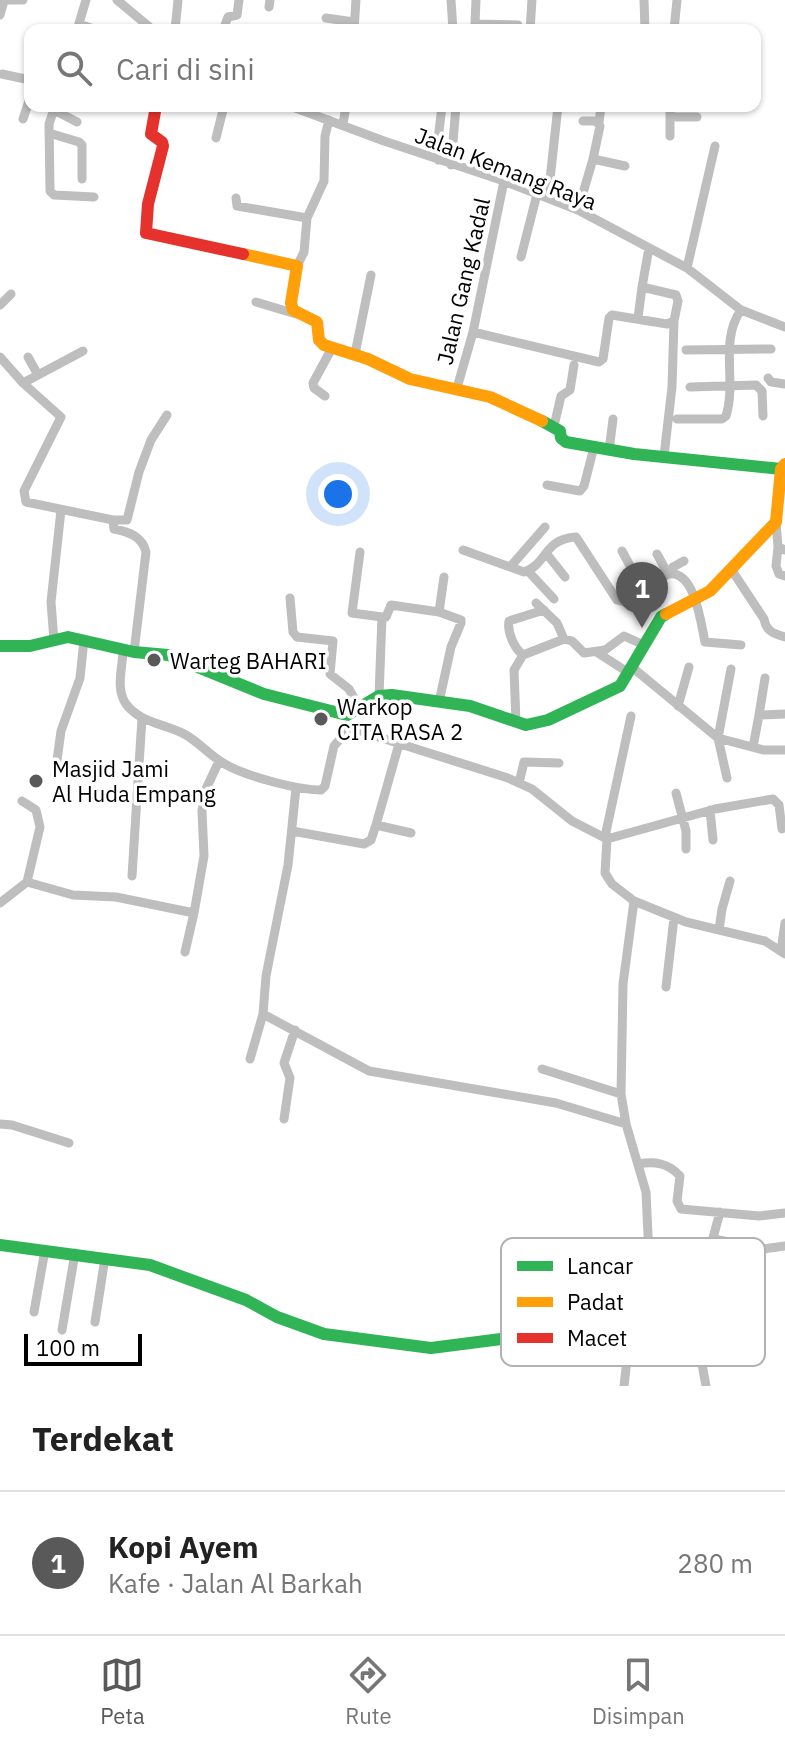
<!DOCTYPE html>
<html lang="id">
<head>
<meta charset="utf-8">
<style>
	:root { --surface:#fff; --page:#f6f6f6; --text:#222; --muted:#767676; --line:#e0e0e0; --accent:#595959 }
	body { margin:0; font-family:"IBM Plex Sans",sans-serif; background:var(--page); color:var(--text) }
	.scale { position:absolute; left:24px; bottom:20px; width:118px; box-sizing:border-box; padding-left:8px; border:4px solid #000; border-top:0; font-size:22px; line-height:28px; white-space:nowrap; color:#000; -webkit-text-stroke:6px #fff; paint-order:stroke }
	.you { position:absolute; left:338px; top:494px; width:28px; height:28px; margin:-20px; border:6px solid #fff; border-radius:50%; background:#1a73e8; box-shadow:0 0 0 12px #1a73e833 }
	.badge { display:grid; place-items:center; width:52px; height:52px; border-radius:50%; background:var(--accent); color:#fff; font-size:26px; font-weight:700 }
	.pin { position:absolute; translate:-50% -66px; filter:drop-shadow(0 2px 4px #0008) }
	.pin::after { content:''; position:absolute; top:42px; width:28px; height:24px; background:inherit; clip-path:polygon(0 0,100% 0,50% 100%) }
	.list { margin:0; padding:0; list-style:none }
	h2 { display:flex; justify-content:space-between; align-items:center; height:104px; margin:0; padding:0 32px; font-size:34px }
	h2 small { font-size:26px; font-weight:400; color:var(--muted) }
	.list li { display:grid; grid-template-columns:52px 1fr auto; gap:24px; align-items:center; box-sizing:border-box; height:144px; padding:0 32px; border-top:2px solid var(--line) }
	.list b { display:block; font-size:30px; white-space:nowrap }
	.list p { margin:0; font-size:26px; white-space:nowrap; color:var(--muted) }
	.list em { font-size:26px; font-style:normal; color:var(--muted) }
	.icon { flex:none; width:44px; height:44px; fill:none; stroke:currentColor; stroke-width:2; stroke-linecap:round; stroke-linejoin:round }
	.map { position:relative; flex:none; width:785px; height:1386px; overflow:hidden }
	.search { position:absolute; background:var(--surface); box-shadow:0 2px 6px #0004; left:24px; right:24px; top:24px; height:88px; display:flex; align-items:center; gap:20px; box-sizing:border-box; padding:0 28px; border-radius:16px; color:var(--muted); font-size:30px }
	.sheet { height:248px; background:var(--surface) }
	nav { display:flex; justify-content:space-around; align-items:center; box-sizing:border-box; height:112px; border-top:2px solid var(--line); background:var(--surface); font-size:22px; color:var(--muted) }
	nav a { display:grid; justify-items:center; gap:4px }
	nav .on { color:var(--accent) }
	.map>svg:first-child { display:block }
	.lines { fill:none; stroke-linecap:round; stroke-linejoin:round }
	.street { stroke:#bebebe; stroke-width:9 }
	.fast { stroke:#30b455; stroke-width:12 }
	.slow { stroke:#ff9f0a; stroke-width:12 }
	.jam { stroke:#e5322d; stroke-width:12 }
	.poi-dot { fill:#595959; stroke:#fff; stroke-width:3 }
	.labels { text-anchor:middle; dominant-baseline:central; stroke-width:7; stroke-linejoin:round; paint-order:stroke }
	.street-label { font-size:22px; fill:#000; stroke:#fff }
	.poi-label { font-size:22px; fill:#000; stroke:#fff; text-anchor:start }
	.key { fill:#fff; stroke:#b2b2b2; stroke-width:2 }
	.key-label { font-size:22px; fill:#000 }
</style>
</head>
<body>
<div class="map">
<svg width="785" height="1386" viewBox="0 0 785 1386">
	<rect width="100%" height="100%" fill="#fff"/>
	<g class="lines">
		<!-- street -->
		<path class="street" d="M1 0H23
			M117 0 153 30
			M451 0 453 30
			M476 0 475 24 518 25
			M644 0 645 30
			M269 7 270 0
			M0 15 4 1
			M326 18 354 22
			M79 24 97 30
			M77 30 86 0
			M175 30 178 0
			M223 30 228 17 237 15 239 0
			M354 30 356 0
			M530 30 532 0
			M674 30 677 0
			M2 74 30 80
			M55 106 49 124 50 191 54 195 94 197
			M290 106 384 141 504 181 578 210 687 268 741 310 785 327
			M54 110 77 122
			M670 117H697
			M23 119 30 98
			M583 121H596L600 126 593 159
			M599 122 601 107 610 106
			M343 124 346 106
			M49 133 79 142 82 145V179
			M670 136V106
			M216 138 224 106
			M438 160V140L442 106
			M451 165 456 106
			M236 198 237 206 307 218
			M548 198 558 106
			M578 210 593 159 625 166
			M521 257 537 194
			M297 266 304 252 307 218 324 181 325 136 329 120
			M687 268 715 146
			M256 302 296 314
			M0 305 11 294
			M638 318 642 287
			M473 332 599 362 603 359 609 318 612 315 667 324 674 321 678 301 676 295 642 287 649 248
			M686 350 771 349
			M355 354 371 275
			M0 357 23 383 61 417 24 491 26 502 113 520H127L139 472 151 440 167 415
			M28 357 38 375
			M768 378 771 382 785 384
			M23 383 83 351
			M690 387 756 385 762 391 763 416
			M457 388 473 332 504 181
			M325 396 314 388 313 383 332 348
			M677 419H722L726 416C737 381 719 341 741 310
			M554 426 561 396 570 390 574 365
			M609 451 613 419
			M664 456 672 387 674 321
			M547 485 580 491 584 486 594 447
			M113 520 114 529C129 532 142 536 146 552L134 652
			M776 522 778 547 785 550
			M778 547 776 566 779 574 785 576
			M463 550 524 572C548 564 543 539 576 537L617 600 621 601 668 574C695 569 701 624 705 642L741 645
			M622 551 642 588
			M360 552 352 613 382 617 379 696
			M546 553 565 577
			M657 554 668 574 673 567 684 561
			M511 566 545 527
			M731 569 764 619C766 631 774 634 785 637
			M528 571 554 599
			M290 598 293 632 297 637 333 641 330 674 349 689 359 707
			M536 603 557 623 564 639 572 641 584 653 605 650 624 636 644 645
			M544 610 509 621C507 632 514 648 523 655L564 639
			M382 617H386L391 605 439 612
			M54 641 51 602 61 510
			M123 650C123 667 115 688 126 704 140 723 166 724 186 735 198 742 208 753 220 761 240 775 297 790 321 790L325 786 334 746 350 728
			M598 653 629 673
			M633 668 718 738 727 778
			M731 669 718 738 763 750H785
			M439 702 451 647 461 623V620L439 612 444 577
			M678 706 689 667
			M759 715 765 678
			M631 716 606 832 607 839 715 809 773 799 779 805 782 829
			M516 722 514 670 523 655
			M350 728 508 778 532 789 572 821 607 839 605 873 612 884 634 901 686 922 765 941 785 954
			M399 744 376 825 411 833
			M753 747 759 715 785 714
			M55 775 61 731 80 678 84 640
			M519 783 524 762 559 763
			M296 788 288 865 266 976 263 1014 369 1071 556 1103 626 1124
			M676 793 686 831V849
			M22 801 36 810 40 827 27 882
			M710 810 713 840
			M292 831 364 844 371 840 376 825
			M132 876 142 718
			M634 901 623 984 621 1094 626 1124 646 1192 652 1320
			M0 903 27 882 73 895 116 897 194 913 204 856 202 811 206 789 219 761
			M719 930 722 909 730 881
			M781 951 785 923
			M185 952 194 913
			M666 987 674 918
			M250 1059 263 1014
			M542 1069 621 1094
			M284 1119 290 1078 284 1063 295 1030
			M0 1124 12 1125 69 1143
			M638 1164C655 1161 668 1163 680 1176L677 1201 681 1209 759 1216 785 1213
			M714 1239 763 1249 785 1246
			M34 1312 45 1250
			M95 1322 105 1258
			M62 1330 75 1253
			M624 1386 632 1316
			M706 1386 696 1331 703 1275 720 1212"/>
		<!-- fast -->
		<path class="fast" d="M542 421 560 431 561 438 566 442 634 454 781 469
			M0 646H30L68 637 134 652 168 655 264 694 347 715 379 696 392 695 470 706 526 725 548 720 620 686 661 617 666 614
			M0 1245 150 1265 246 1300 277 1317 324 1334 431 1348 532 1335 541 1314 546 1311 632 1316 696 1331"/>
		<!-- slow -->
		<path class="slow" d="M243 254 297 266 291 303 293 310 317 322 319 340 324 345 368 359 410 379 490 397 542 421
			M666 614 710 591 776 522 781 469 785 464"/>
		<!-- jam -->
		<path class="jam" d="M156 106 151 134 162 142 163 146 148 204 146 233 243 254"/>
	</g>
	<!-- markers -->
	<g class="poi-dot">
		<circle cx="154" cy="660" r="8"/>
		<circle cx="321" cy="719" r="8"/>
		<circle cx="36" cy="781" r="8"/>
	</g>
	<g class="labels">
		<!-- street labels -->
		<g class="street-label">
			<text transform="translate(506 168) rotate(21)">Jalan Kemang Raya</text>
			<text transform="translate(463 281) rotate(-77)">Jalan Gang Kadal</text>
		</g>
		<!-- poi labels -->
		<g class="poi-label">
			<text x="170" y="660">Warteg BAHARI</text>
			<text x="337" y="706">Warkop<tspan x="337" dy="25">CITA RASA 2</tspan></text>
			<text x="52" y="768">Masjid Jami<tspan x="52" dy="25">Al Huda Empang</tspan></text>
		</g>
	</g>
	<!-- legend -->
	<rect x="501" y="1238" width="264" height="128" rx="12" class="key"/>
	<rect x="517" y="1261" width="36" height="10" fill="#30b455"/>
	<rect x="517" y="1297" width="36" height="10" fill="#ff9f0a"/>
	<rect x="517" y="1333" width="36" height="10" fill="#e5322d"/>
	<g class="key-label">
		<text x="567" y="1274">Lancar</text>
		<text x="567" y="1310">Padat</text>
		<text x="567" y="1346">Macet</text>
	</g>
</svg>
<div class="scale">100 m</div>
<div class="you"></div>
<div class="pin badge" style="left:642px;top:628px">1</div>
<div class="search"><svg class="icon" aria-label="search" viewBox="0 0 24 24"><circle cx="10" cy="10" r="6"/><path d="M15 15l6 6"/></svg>Cari di sini</div>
</div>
<section class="sheet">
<h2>Terdekat<small></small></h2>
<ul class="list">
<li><span class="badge">1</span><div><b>Kopi Ayem</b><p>Kafe · Jalan Al Barkah</p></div><em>280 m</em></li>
</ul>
</section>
<nav>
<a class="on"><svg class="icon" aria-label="map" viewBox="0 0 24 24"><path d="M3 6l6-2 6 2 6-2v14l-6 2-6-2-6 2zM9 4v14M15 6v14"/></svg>Peta</a>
<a><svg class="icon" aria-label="directions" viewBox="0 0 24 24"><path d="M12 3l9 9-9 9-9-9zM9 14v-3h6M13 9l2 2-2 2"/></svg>Rute</a>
<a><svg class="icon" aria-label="saved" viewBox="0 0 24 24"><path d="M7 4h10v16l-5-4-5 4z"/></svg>Disimpan</a>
</nav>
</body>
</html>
